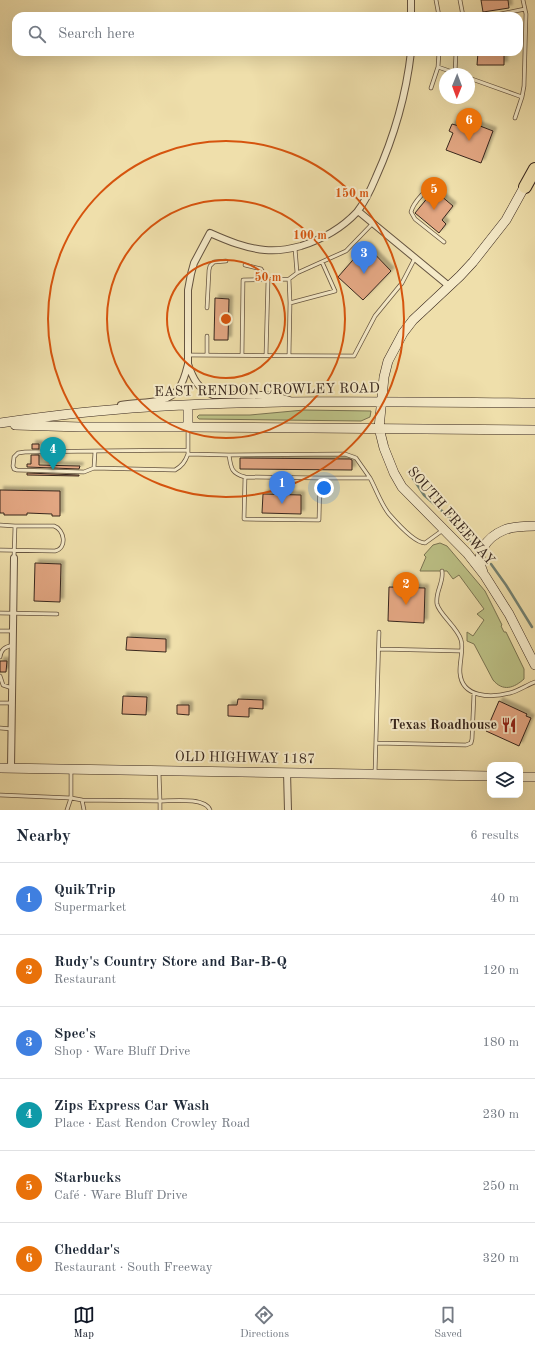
<!DOCTYPE html>
<html lang="en">
<head>
<meta charset="utf-8">
<style>
	:root { --surface:#fff; --page:#f6f6f7; --text:#1f2937; --muted:#747a83; --line:#e0e1e3; --accent:#111827 }
	body { margin:0; font-family:"Old Standard TT",serif; background:var(--page); color:var(--text) }
	.controls { position:absolute; right:12px; bottom:12px; display:grid; overflow:hidden; border-radius:8px; box-shadow:0 4px 16px #0002 }
	.controls button { width:36px; height:36px; display:grid; place-items:center; padding:0; border:0; border-bottom:1px solid var(--line); background:var(--surface); color:var(--text); font:20px sans-serif }
	.compass { position:absolute; left:439px; top:68px; width:36px; height:36px; border-radius:50%; background:var(--surface); box-shadow:0 4px 16px #0002; rotate:181deg }
	.you { position:absolute; left:324px; top:488px; width:14px; height:14px; margin:-10px; border:3px solid #fff; border-radius:50%; background:#1a73e8; box-shadow:0 0 0 6px #1a73e833 }
	.badge { display:grid; place-items:center; width:26px; height:26px; border-radius:50%; background:var(--accent); color:#fff; font-size:13px; font-weight:700 }
	.pin { position:absolute; translate:-50% -33px; filter:drop-shadow(0 1px 2px #0008) }
	.pin::after { content:''; position:absolute; top:21px; width:14px; height:12px; background:inherit; clip-path:polygon(0 0,100% 0,50% 100%) }
	.list { margin:0; padding:0; list-style:none }
	h2 { display:flex; justify-content:space-between; align-items:center; height:52px; margin:0; padding:0 16px; font-size:17px }
	h2 small { font-size:13px; font-weight:400; color:var(--muted) }
	.list li { display:grid; grid-template-columns:26px 1fr auto; gap:12px; align-items:center; box-sizing:border-box; height:72px; padding:0 16px; border-top:1px solid var(--line) }
	.list b { display:block; font-size:15px; white-space:nowrap }
	.list p { margin:0; font-size:13px; white-space:nowrap; color:var(--muted) }
	.list em { font-size:13px; font-style:normal; color:var(--muted) }
	.icon { flex:none; width:22px; height:22px; fill:none; stroke:currentColor; stroke-width:2; stroke-linecap:round; stroke-linejoin:round }
	.map { position:relative; flex:none; width:535px; height:810px; overflow:hidden }
	.search { position:absolute; background:var(--surface); box-shadow:0 4px 16px #0002; left:12px; right:12px; top:12px; height:44px; display:flex; align-items:center; gap:10px; box-sizing:border-box; padding:0 14px; border-radius:12px; color:var(--muted); font-size:15px }
	.sheet { height:484px; background:var(--surface) }
	nav { display:flex; justify-content:space-around; align-items:center; box-sizing:border-box; height:56px; border-top:1px solid var(--line); background:var(--surface); font-size:11px; color:var(--muted) }
	nav a { display:grid; justify-items:center; gap:2px }
	nav .on { color:var(--accent) }
	.map>svg:first-child { display:block }
	.green { fill:#bcc186; stroke:#7a7452 }
	.lines { fill:none; stroke-linecap:round; stroke-linejoin:round }
	.stream { stroke:#728172; stroke-width:2.5 }
	.building { fill:#e2a682; stroke:#37261d; filter:url(#shadow) }
	.lane-casing { stroke:#655440; stroke-width:4.5 }
	.street-casing { stroke:#655440; stroke-width:8 }
	.secondary-casing { stroke:#37261d; stroke-width:10 }
	.highway-casing { stroke:#37261d; stroke-width:14 }
	.lane { stroke:#f5eac8; stroke-width:3 }
	.street { stroke:#f5eac8; stroke-width:6 }
	.secondary { stroke:#f5eac8; stroke-width:9 }
	.highway { stroke:#efdfab; stroke-width:12 }
	.ring { fill:none; stroke:#d6540e; stroke-width:2 }
	.labels { text-anchor:middle; dominant-baseline:central; stroke-width:4; stroke-linejoin:round; paint-order:stroke }
	.street-label { font-size:14px; fill:#37261d; stroke:#f5eac8 }
	.poi-label { font-size:14px; font-weight:bold; fill:#37261d; stroke:#f5eac8; text-anchor:end }
	.centre { fill:#d6540e; stroke:#f5eac8; stroke-width:2 }
	.ring-label { font-size:12px; text-anchor:middle; font-weight:bold; fill:#d6540e; stroke:#f5eac8; stroke-width:4; stroke-linejoin:round; paint-order:stroke }
</style>
</head>
<body>
<div class="map">
<svg width="535" height="810" viewBox="0 0 535 810">
	<defs>
		<filter id="shadow"><feDropShadow dx="3.5" dy="-3.5" stdDeviation="1" flood-color="#0004"/></filter>
	</defs>
	<rect width="100%" height="100%" fill="#efdfab"/>
	<filter id="stains"><feTurbulence type="fractalNoise" baseFrequency=".005" numOctaves="4"/><feColorMatrix values="0 0 0 0 .2 0 0 0 0 .09 0 0 0 0 .02 0 0 0 .5 -.17"/></filter>
	<radialGradient id="worn" r=".72"><stop offset=".6" stop-color="#630" stop-opacity="0"/><stop offset="1" stop-color="#630" stop-opacity=".3"/></radialGradient>
	<!-- green -->
	<path class="green" d="M304 410 371 411 370 417 361 421 199 419 197 417 199 415H250Z
		M440 543 447 546 485 591 502 625 501 626 504 632H506L524 669V679C514 688 503 692 493 680L474 644 467 641V632L473 636 484 620 477 614 484 609 459 575 453 579 447 571H420L426 557 424 555 433 545Z"/>
	<g class="lines">
		<!-- stream -->
		<path class="stream" d="M410 474 424 495 450 518 474 545
			M491 564 506 585 532 627"/>
	</g>
	<!-- building -->
	<path class="building" d="M481 0H508L509 8 483 12Z
		M478 52H504V65H477Z
		M462 119 493 131 481 163 446 150 453 133 449 131 452 124 459 126Z
		M434 190 453 206 442 220 446 224 439 233 415 213Z
		M366 245 391 271 363 300 338 277Z
		M215 298 229 299 228 340H214Z
		M32 444H39V449H32Z
		M31 455H39V465L80 466 79 469 27 467V464H31Z
		M240 458 350 459 352 460V470L240 469Z
		M27 473 79 475V476L27 475Z
		M0 490 60 491V516H52V514L27 513V515H4V513H0Z
		M263 494 301 495V514L262 513Z
		M35 563 61 564 60 602 34 601Z
		M389 587 425 588 424 623 388 621Z
		M127 637 166 639V652L126 650Z
		M0 661H7L6 672H0Z
		M123 696 147 697 146 715 122 714Z
		M238 699 263 700V709L249 708V717L228 716V705H237Z
		M499 701 527 714 526 716 531 718 519 746 486 731Z
		M177 705H189V715L177 714Z"/>
	<g class="lines">
		<defs>
			<path id="lane" d="M436 0 439 16
				M460 0 463 16
				M491 16 525 9
				M438 67 439 52
				M455 73 456 52
				M469 78 522 97 515 118
				M431 88 438 67 458 74
				M522 97 524 86 526 14 523 0
				M437 184C428 186 413 203 411 212L415 219 444 242
				M295 248 297 273 289 279 290 303 335 291 322 262
				M245 265 261 269 268 280 266 355
				M297 273 346 251 373 223
				M207 308 209 270 210 266 214 262 226 261
				M188 355 354 356 375 316 402 283 415 258
				M207 355V336
				M242 355 243 280 289 279
				M289 355 290 303
				M188 429V454L229 455C231 468 231 473 245 477L244 519 319 520 320 478H370C376 489 381 504 389 514 396 522 414 543 425 543L443 530
				M95 451 25 452 18 453 14 457 13 466 14 469 17 470 84 472 94 468 175 470C182 466 185 462 188 454
				M229 455 345 454 356 458 370 478
				M94 468 95 451 188 450
				M245 477 320 478
				M0 525 15 526
				M0 550 55 551C68 548 64 529 54 526H15L14 558
				M442 571C444 583 435 591 437 604 439 614 458 628 461 640 464 648 459 664 460 673 462 698 491 698 510 693 518 691 527 685 535 682
				M0 613 57 614
				M0 631H13
				M379 649 461 651
				M0 657C1 649 5 647 13 645
				M0 676 3 685 12 688
				M0 703H12
				M0 728 12 729
				M376 743 466 745 471 743 472 739 474 693
				M71 770V798L82 800 84 810
				M159 772 160 801C172 801 205 797 210 810
				M375 774 379 632
				M0 795 71 798 67 810
				M82 800 160 801V810"/>
			<path id="street" d="M411 0V16
				M358 211 449 286
				M289 400 271 395H213C198 389 193 379 188 364V290L191 274 194 263 210 233C228 241 245 248 265 250 276 251 290 249 301 246 323 239 341 229 357 212 365 202 371 189 376 177 394 137 406 96 411 52
				M121 405C139 401 168 406 179 388 184 381 186 372 188 364
				M11 768 14 558
				M287 772 288 810"/>
			<path id="secondary" d="M527 182 506 220 473 262 460 276 413 320 403 333 388 361 384 377 379 428 384 448 394 473 402 487 467 553 485 576 509 614 535 665
				M0 423C49 416 98 410 148 407 276 399 406 402 535 403
				M15 425 81 427H188L535 430
				M188 427V405
				M483 572C474 554 487 537 504 530 514 526 525 526 535 526
				M0 768 490 776
				M520 777H535"/>
			<path id="highway" d="M525 187 535 169"/>
		</defs>
		<!-- lane casing -->
		<use href="#lane" class="lane-casing"/>
		<!-- street casing -->
		<use href="#street" class="street-casing"/>
		<!-- secondary casing -->
		<use href="#secondary" class="secondary-casing"/>
		<!-- highway casing -->
		<use href="#highway" class="highway-casing"/>
		<!-- lane -->
		<use href="#lane" class="lane"/>
		<!-- street -->
		<use href="#street" class="street"/>
		<!-- secondary -->
		<use href="#secondary" class="secondary"/>
		<!-- highway -->
		<use href="#highway" class="highway"/>
	</g>
	<!-- distance rings -->
	<g class="ring">
		<circle cx="226" cy="319" r="59"/>
		<circle cx="226" cy="319" r="119"/>
		<circle cx="226" cy="319" r="178"/>
	</g>
	<!-- icons -->
	<defs>
		<symbol id="restaurant-bare" viewBox="-9 -9 18 18"><path d="M-5-6h1v4h1v-4h1v4h1v-4h1v5L-1.5 .5V6h-2V.5L-5-1ZM5-6V6H3V1.5H1.5Q1.5-4 5-6Z" fill="#8f2418" stroke="#f5eac8" stroke-width="2.5" paint-order="stroke"/></symbol>
	</defs>
	<g fill-rule="evenodd">
		<use href="#restaurant-bare" x="498" y="714" width="22" height="22"/>
	</g>
	<g class="labels">
		<!-- street labels -->
		<g class="street-label">
			<text transform="translate(267 390) rotate(-1)">EAST RENDON CROWLEY ROAD</text>
			<text transform="translate(451 516) rotate(49)">SOUTH FREEWAY</text>
			<text transform="translate(245 758) rotate(1)">OLD HIGHWAY 1187</text>
		</g>
		<!-- poi labels -->
		<g class="poi-label">
			<text x="497" y="725">Texas Roadhouse</text>
		</g>
	</g>
	<circle cx="226" cy="319" r="6" class="centre"/>
	<g class="ring-label">
		<text x="352" y="197">150 m</text>
		<text x="310" y="239">100 m</text>
		<text x="268" y="281">50 m</text>
	</g>
	<rect width="100%" height="100%" filter="url(#stains)"/>
	<rect width="100%" height="100%" fill="url(#worn)"/>
</svg>
<div class="controls">
<button><svg class="icon" aria-label="layers" viewBox="0 0 24 24"><path d="M12 4l9 5-9 5-9-5zM3 14l9 5 9-5"/></svg></button>
</div>
<svg class="compass" viewBox="-18 -18 36 36"><path d="M0-13l5 13h-10z" fill="#e53935"/><path d="M0 13l5-13h-10z" fill="#747a83"/></svg>
<div class="you"></div>
<div class="pin badge" style="left:282px;top:504px;background:#3f7fe0">1</div>
<div class="pin badge" style="left:406px;top:605px;background:#e8710a">2</div>
<div class="pin badge" style="left:364px;top:274px;background:#3f7fe0">3</div>
<div class="pin badge" style="left:53px;top:470px;background:#0f9aa8">4</div>
<div class="pin badge" style="left:434px;top:210px;background:#e8710a">5</div>
<div class="pin badge" style="left:469px;top:141px;background:#e8710a">6</div>
<div class="search"><svg class="icon" aria-label="search" viewBox="0 0 24 24"><circle cx="10" cy="10" r="6"/><path d="M15 15l6 6"/></svg>Search here</div>
</div>
<section class="sheet">
<h2>Nearby<small>6 results</small></h2>
<ul class="list">
<li><span class="badge" style="background:#3f7fe0">1</span><div><b>QuikTrip</b><p>Supermarket</p></div><em>40 m</em></li>
<li><span class="badge" style="background:#e8710a">2</span><div><b>Rudy's Country Store and Bar-B-Q</b><p>Restaurant</p></div><em>120 m</em></li>
<li><span class="badge" style="background:#3f7fe0">3</span><div><b>Spec's</b><p>Shop · Ware Bluff Drive</p></div><em>180 m</em></li>
<li><span class="badge" style="background:#0f9aa8">4</span><div><b>Zips Express Car Wash</b><p>Place · East Rendon Crowley Road</p></div><em>230 m</em></li>
<li><span class="badge" style="background:#e8710a">5</span><div><b>Starbucks</b><p>Café · Ware Bluff Drive</p></div><em>250 m</em></li>
<li><span class="badge" style="background:#e8710a">6</span><div><b>Cheddar's</b><p>Restaurant · South Freeway</p></div><em>320 m</em></li>
</ul>
</section>
<nav>
<a class="on"><svg class="icon" aria-label="map" viewBox="0 0 24 24"><path d="M3 6l6-2 6 2 6-2v14l-6 2-6-2-6 2zM9 4v14M15 6v14"/></svg>Map</a>
<a><svg class="icon" aria-label="directions" viewBox="0 0 24 24"><path d="M12 3l9 9-9 9-9-9zM9 14v-3h6M13 9l2 2-2 2"/></svg>Directions</a>
<a><svg class="icon" aria-label="saved" viewBox="0 0 24 24"><path d="M7 4h10v16l-5-4-5 4z"/></svg>Saved</a>
</nav>
</body>
</html>
